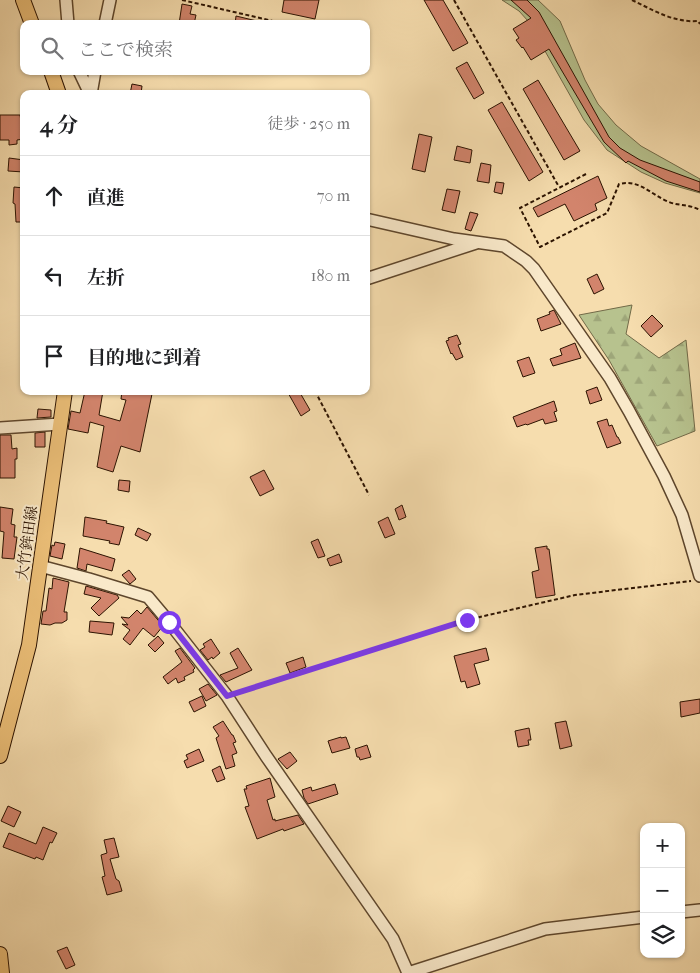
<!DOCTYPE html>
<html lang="ja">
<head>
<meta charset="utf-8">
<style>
	:root { --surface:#fff; --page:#f6f6f6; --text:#202124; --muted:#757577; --line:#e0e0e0 }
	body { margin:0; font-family:"IM FELL French Canon","Noto Serif JP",serif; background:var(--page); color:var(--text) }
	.controls { position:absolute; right:15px; bottom:15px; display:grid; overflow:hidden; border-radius:10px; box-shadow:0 1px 4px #0004 }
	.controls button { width:45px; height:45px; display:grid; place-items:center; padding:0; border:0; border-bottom:1px solid var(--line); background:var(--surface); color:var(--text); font:25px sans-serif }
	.stop { position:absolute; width:15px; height:15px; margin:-11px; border:4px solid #7c3aed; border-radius:50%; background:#fff }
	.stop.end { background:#7c3aed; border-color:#fff; box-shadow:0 1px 5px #0008 }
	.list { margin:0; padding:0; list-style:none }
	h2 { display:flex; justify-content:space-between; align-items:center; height:65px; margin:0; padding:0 20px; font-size:21px }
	h2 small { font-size:16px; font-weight:400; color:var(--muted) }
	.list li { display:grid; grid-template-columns:32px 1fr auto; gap:15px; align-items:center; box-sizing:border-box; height:80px; padding:0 20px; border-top:1px solid var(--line) }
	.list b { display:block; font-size:19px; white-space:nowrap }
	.list em { font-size:16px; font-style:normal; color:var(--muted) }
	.icon { flex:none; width:28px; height:28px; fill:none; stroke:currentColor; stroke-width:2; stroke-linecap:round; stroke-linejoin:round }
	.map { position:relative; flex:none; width:700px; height:973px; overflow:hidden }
	.search { position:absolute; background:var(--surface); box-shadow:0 1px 4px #0004; left:20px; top:20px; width:350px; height:55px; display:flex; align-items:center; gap:12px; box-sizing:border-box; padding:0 18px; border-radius:10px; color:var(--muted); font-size:19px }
	.panel { position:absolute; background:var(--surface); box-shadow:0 1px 4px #0004; left:20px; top:90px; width:350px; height:305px; border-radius:10px }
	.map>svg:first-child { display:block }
	.forest { fill:url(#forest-firs); stroke:#726a48 }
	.park { fill:#b7c28e; stroke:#726a48 }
	.building { fill:#d2846c; stroke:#2c1301 }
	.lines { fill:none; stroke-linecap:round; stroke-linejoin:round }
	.minor-casing { stroke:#5e462c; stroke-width:14 }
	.major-casing { stroke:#2c1301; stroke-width:16 }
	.path { stroke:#2c1301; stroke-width:2; stroke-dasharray:4 2.5; stroke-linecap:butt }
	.minor { stroke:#f9e9ca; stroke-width:11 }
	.major { stroke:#ebbe77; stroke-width:14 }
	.route { stroke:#7c3aed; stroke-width:6 }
	.labels { text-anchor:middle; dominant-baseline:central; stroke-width:4; stroke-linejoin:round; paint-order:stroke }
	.street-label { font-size:15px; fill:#2c1301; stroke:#f9e9ca }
</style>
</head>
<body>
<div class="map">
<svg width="700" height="973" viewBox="0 0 700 973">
	<defs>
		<pattern id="forest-firs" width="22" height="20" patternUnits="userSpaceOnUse" patternTransform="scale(1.25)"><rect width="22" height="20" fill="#b7c28e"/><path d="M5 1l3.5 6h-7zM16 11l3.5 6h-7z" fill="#9ea679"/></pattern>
	</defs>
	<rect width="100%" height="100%" fill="#f6ddae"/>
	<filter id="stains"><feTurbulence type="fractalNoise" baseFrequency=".004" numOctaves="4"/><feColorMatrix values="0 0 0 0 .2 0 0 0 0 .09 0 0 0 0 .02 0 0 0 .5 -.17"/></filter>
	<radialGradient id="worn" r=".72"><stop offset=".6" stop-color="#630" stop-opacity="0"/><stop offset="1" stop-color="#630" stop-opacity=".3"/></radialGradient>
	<!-- forest -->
	<path class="forest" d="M632 305 626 334 659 358 686 340 695 431 657 446 609 360 579 315Z"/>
	<!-- park -->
	<path class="park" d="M502 0H538L560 21 585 80 598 104 616 125 641 146 700 179V193L665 183 641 172 607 150 584 120 528 21 519 11Z"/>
	<!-- building -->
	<path class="building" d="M284 0H319L315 19 282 12Z
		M424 0H443L468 43 453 51Z
		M511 0H527L539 12 609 137 620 148 640 160 700 182V192L666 181 628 161 626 163 604 142 549 49 531 60 523 47 522 48 516 40 519 38 513 29 531 18Z
		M182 4 192 6 190 14 196 15 194 24H179Z
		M236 16 257 21V24H235Z
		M467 62 484 93 474 99 456 68Z
		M538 80 580 151 564 160 523 89Z
		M132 84 142 86 141 94H130Z
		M502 102 543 172 529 181 488 110Z
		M0 115H20L21 121H24V139L17 140V144L9 145V140H0Z
		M419 134 432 137 425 172 412 169Z
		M457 146 472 150 470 163 454 160Z
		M9 158 24 160V172L8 171Z
		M481 163 491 165 489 183 477 181Z
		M598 176 607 198 595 204 597 210 574 221 565 204 538 217 533 208Z
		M496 182 504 183 502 194 494 192Z
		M14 187 24 188 23 222H16L15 204 13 203Z
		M447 189 460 191 455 213 442 210Z
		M470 212 478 214 471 231 465 229Z
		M597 274 604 289 594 294 587 279Z
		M554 310 561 324 541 331 537 319 550 314 549 312Z
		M652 315 663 326 651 337 641 326Z
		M457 335 461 344 458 345 463 357 456 360 452 353 451 354 446 341 449 340 448 338Z
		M575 343 581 358 553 366 550 359 562 355 560 349Z
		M529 357 535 373 523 377 517 361Z
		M597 387 602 400 590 404 586 391Z
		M85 391H103L99 415 120 421 126 400 121 399 122 391H144L152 394 140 452 121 446 113 472 97 467 104 426 90 422 88 433 68 429 71 411 80 413Z
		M287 391H299L310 410 301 416Z
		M554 401 557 411 554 412 557 421 545 424 543 419 527 425 526 424 517 427 513 417Z
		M38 409 51 410V417L37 418Z
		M607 419 609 426 612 425 617 437H618L621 443 607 448 597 422Z
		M45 432V447H35V433Z
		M0 435H11L12 449 17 448V459H15V478H0Z
		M264 470 274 489 260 496 250 477Z
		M119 480 130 481 129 492 118 490Z
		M402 505 406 517 399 520 395 509Z
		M0 507 13 509 11 524 15 525 14 537H17L14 559 2 558 4 532 0 531Z
		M85 517 107 521 106 523 124 527 119 545 109 543 110 541 83 536Z
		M388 517 395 534 385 538 378 522Z
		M138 528 151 534 147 541 135 535Z
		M318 539 325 556 318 558 311 542Z
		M55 542 65 544 62 559 50 556 52 545 54 546Z
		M547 546V549H549L555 595 536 598 532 572 539 570 535 548Z
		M80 548 115 559 112 571 87 564 86 571 77 568Z
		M339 554 342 562 330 566 327 559Z
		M129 570 136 579 130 584 122 575Z
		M53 578 69 582 64 612H67V620L62 623H55L50 625 41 624 43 611H46L49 588 52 589Z
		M86 586 117 595 119 598 99 616 91 608 101 598 84 594Z
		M147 607 163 626 154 637 143 628 130 645 123 639 130 630 122 624 128 625 121 617 129 618 137 610 141 614Z
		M90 621 114 623 112 635 89 632Z
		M158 636 164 643 155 652 148 645Z
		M211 639 220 653 213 659 212 657 208 660 200 650 205 647 203 644Z
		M180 648 195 668 193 670 194 672 184 677 185 680 178 683 176 678 168 684 163 677 182 662 175 651Z
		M238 648 252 670 226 682 220 675 238 668 230 653Z
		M486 648 489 660 474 664 480 684 467 688 465 681 461 682 454 656Z
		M303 657 306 667 290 673 286 663Z
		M208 684 217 695 206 701 199 689Z
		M202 696 206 706 194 712 189 702Z
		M700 699V713L681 717 680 702Z
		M223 721 232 735H233L236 742 233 743 237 753 232 755 235 766 226 769 216 738 219 736 213 727Z
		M566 721 572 746 560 749 555 723Z
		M529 728 531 740H528L529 745 518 747 515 731Z
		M341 737V738L346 737 350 748 332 753 328 741Z
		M367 745 371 757 360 760 359 757H357L355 749Z
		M199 749 204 761 187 768 184 761 188 759 186 755Z
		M290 752 297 761 287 769 278 759Z
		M220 766 225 779 217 782 212 770Z
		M270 778 275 797 267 800 273 820 275 819V821L298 815 304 824 284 831 283 829 257 839 245 807 249 806 244 789H247L246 786Z
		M335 784 338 794 308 804 304 798 302 790 311 787 312 791Z
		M8 806 21 812 14 827 1 821Z
		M43 827 57 833 52 843 50 842 43 860 36 857 35 859 3 847 9 833 36 844Z
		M114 838 119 857 110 859 116 879 119 881 122 891 107 895 102 877 105 876 101 855 107 853 104 840Z
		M67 947 75 965 66 969 57 951Z"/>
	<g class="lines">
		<defs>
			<path id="minor" d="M66 0 68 24
				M105 24 110 0
				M79 71 90 94
				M91 94 95 71
				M366 219 454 239 504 246 526 261 534 269 610 378 629 411 664 476 682 515 700 576
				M366 279 476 243
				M0 428 60 424
				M40 566 89 579 148 597 169 622 227 696 266 756 393 939 408 973
				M681 912 700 910
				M408 973 545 929 644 917"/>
			<path id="major" d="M23 0 32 24
				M51 71 59 94
				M0 756 29 645 65 391
				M0 954 2 973"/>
		</defs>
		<!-- minor casing -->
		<use href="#minor" class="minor-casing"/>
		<!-- major casing -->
		<use href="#major" class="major-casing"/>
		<!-- path -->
		<path class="path" d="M182 0 286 24
			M454 0 559 187
			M632 0C653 10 674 23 698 21L700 24
			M586 174 520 208 540 247 607 213 619 184C640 179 651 195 669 202 679 206 689 204 700 210
			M315 391 369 495
			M236 693 467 620 575 595 691 581"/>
		<!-- minor -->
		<use href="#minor" class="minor"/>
		<!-- major -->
		<use href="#major" class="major"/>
	</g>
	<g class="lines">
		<!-- route -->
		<path class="route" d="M169 622 227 696 467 620"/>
	</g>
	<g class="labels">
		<!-- street labels -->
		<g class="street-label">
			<text transform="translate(27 543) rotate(-82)">大竹鉾田線</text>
		</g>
	</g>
	<rect width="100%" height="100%" filter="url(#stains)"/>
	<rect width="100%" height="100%" fill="url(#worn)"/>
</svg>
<div class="controls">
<button>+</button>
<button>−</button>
<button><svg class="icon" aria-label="layers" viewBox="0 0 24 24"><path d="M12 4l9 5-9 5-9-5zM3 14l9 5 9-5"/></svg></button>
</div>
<div class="stop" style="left:169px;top:622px"></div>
<div class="stop end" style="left:467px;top:620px"></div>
<div class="search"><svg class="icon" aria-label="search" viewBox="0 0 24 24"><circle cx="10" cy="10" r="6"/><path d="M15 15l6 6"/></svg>ここで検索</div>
<section class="panel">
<h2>4 分<small>徒歩 · 250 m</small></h2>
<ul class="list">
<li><svg class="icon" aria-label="ahead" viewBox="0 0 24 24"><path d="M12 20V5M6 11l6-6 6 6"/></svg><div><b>直進</b></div><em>70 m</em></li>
<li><svg class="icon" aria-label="left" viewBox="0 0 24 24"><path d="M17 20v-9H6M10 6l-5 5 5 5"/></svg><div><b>左折</b></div><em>180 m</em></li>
<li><svg class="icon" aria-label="arrive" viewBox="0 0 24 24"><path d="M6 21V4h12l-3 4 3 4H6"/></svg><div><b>目的地に到着</b></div></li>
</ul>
</section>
</div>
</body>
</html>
